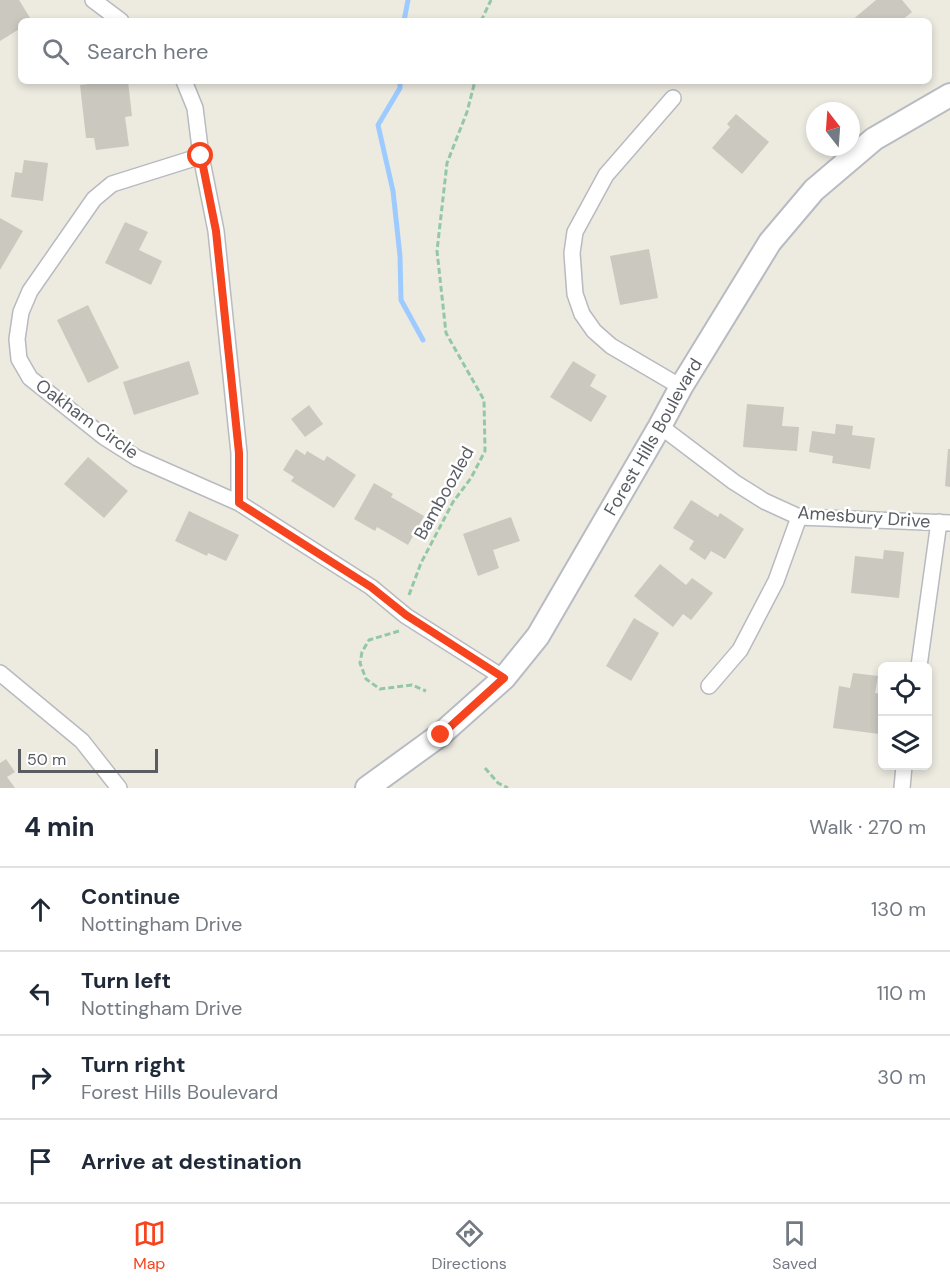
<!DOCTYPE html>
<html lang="en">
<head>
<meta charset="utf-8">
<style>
	:root { --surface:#fff; --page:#f6f6f7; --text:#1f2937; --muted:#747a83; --line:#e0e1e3; --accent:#f5441e }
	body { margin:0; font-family:"DM Sans",sans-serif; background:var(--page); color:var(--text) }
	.controls { position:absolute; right:18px; bottom:18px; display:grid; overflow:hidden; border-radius:9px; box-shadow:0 3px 9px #0003 }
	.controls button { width:54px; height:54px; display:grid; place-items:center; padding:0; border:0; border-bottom:2px solid var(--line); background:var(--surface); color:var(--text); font:30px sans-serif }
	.compass { position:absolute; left:806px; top:102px; width:54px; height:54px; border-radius:50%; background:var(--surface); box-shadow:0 3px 9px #0003; rotate:343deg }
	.scale { position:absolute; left:18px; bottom:15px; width:140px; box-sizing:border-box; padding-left:6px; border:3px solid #595c62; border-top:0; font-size:16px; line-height:21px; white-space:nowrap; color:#595c62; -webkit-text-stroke:4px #fff; paint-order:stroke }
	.stop { position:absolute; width:18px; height:18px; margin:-14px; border:4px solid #f5441e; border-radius:50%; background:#fff }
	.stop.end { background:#f5441e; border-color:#fff; box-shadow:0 2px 6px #0008 }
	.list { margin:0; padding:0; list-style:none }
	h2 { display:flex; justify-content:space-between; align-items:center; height:78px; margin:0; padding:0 24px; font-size:26px }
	h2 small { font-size:20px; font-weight:400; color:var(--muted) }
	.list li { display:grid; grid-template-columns:39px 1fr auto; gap:18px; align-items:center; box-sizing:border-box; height:84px; padding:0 24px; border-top:2px solid var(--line) }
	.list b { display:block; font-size:22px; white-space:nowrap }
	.list p { margin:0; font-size:20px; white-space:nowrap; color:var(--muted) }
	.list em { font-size:20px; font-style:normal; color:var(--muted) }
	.icon { flex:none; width:33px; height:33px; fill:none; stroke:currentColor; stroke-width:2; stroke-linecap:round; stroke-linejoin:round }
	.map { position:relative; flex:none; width:950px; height:788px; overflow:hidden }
	.search { position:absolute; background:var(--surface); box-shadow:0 3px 9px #0003; left:18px; right:18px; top:18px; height:66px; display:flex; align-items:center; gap:15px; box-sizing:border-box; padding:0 21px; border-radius:9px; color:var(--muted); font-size:22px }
	.sheet { height:414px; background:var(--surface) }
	nav { display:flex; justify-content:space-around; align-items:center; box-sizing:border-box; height:84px; border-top:2px solid var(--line); background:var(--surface); font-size:16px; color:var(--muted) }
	nav a { display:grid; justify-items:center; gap:3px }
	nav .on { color:var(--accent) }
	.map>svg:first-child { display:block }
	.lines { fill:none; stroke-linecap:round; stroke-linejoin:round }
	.stream { stroke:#9ecbff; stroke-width:5 }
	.building { fill:#cac8bf }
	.minor-casing { stroke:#b8bac0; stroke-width:18 }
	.secondary-casing { stroke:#b9bbc3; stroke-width:26 }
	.path { stroke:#93c8a7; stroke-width:3; stroke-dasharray:6 3; stroke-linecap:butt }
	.minor { stroke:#fff; stroke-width:15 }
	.secondary { stroke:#fff; stroke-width:22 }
	.route { stroke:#f5441e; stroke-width:8 }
	.labels { text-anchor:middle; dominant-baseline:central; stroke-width:5; stroke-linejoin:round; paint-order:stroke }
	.street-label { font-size:18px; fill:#595c62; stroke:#fff }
</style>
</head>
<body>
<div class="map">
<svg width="950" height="788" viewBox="0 0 950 788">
	<rect width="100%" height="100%" fill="#edebe0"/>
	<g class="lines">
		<!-- stream -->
		<path class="stream" d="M404 21 408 0
			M400 81V88L378 125 393 191 400 256 401 300 423 340"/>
	</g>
	<!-- building -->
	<path class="building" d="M0 0H19L32 21H21V28L0 41Z
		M876 0H902L912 12 901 21H851Z
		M115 81H128L132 116 125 117 129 146 96 150 94 138H86L80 85Z
		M736 114 769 142 742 174 712 148 730 127 727 124Z
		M24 160 48 163 43 201 11 197 15 172 22 173Z
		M0 218 23 231 0 270Z
		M125 222 148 232 139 250 162 261 151 285 105 263Z
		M649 249 658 298 620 305 610 256Z
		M88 305 119 368 88 383 57 320Z
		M189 361 199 394 134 415 123 382Z
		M573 361 596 375 590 386 607 396 591 422 550 397Z
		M747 404 784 407 782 426 799 427 797 451 743 447Z
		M309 405 323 424 305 437 291 419Z
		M836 424 853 426 852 435 875 438 870 469 832 463 833 456 809 452 812 431 835 434Z
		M296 449 305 455 307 451 324 461 327 456 356 475 334 508 291 481 294 477 283 470Z
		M948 449H950V487L945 486Z
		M88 457 128 491 104 518 64 484Z
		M374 483 393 494 391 497 424 516 408 545 377 527 375 531 354 519Z
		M691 500 718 517 720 513 744 529 725 559 711 551 705 560 689 549 694 541 673 528Z
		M189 511 239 535 226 561 208 553 207 556 175 541Z
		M511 517 520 541 493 550 499 568 478 576 463 534Z
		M884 550 904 552 899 598 851 593 855 556 883 559Z
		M660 564 686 585 692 578 713 593 691 620 683 614 673 627 634 596Z
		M634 618 659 633 631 681 606 666Z
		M853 673 878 676 875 693 882 694 879 734 833 728 839 686 850 688Z
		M6 759 15 772 7 777 15 788H0V763Z"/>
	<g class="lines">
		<defs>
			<path id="minor" d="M93 0 121 21
				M184 81 195 108 201 156 216 231 239 453V503L371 587 406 616 504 678
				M673 98 606 175 575 232 572 253 575 294 582 314 594 331 611 346 681 387
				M201 156 112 184 94 199 30 291 21 312 17 339 19 359 30 378 104 437 137 458 239 503
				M660 426 734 482 764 501 799 517 950 523
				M919 666 939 522
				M0 673 82 741 119 788
				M709 686 740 650 776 581 799 517
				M902 788 904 766"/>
			<g id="secondary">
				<path id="s1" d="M367 788 440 735 504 678 538 636 660 426 681 387 770 242 814 190 874 139 950 95"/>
			</g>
		</defs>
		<!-- minor casing -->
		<use href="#minor" class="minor-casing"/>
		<!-- secondary casing -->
		<use href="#secondary" class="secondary-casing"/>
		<!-- path -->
		<path class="path" d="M481 21 491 0
			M409 595 421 563 453 502 471 478 485 451 484 400 446 333 437 251 447 163 467 112 475 81
			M399 631 369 640 362 652 360 663 366 679 380 689 412 685 426 691
			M485 768 498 783 508 788"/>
		<!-- minor -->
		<use href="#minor" class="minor"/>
		<!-- secondary -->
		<use href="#secondary" class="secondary"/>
	</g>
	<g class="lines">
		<!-- route -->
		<path class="route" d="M201 156 216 231 239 453V503L371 587 406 615 504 678 441 735"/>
	</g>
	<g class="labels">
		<!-- street labels -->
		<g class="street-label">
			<text transform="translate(87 419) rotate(36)">Oakham Circle</text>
			<text stroke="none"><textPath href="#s1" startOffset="460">Forest Hills Boulevard</textPath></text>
			<text transform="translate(444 493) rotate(-61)">Bamboozled</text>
			<text transform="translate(864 517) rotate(4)">Amesbury Drive</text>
		</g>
	</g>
</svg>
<div class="controls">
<button><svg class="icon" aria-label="locate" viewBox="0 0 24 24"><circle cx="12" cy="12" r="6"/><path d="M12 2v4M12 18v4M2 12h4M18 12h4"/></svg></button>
<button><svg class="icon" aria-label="layers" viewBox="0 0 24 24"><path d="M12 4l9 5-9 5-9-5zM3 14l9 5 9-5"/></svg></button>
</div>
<svg class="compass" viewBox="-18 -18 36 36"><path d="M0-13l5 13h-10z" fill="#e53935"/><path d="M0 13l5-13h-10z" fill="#747a83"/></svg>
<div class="scale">50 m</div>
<div class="stop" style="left:201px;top:156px"></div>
<div class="stop end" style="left:441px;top:735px"></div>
<div class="search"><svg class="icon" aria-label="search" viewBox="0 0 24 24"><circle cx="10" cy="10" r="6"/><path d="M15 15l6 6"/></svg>Search here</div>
</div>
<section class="sheet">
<h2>4 min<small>Walk · 270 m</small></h2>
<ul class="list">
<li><svg class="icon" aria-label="ahead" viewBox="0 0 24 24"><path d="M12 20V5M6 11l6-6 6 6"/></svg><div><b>Continue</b><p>Nottingham Drive</p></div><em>130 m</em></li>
<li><svg class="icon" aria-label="left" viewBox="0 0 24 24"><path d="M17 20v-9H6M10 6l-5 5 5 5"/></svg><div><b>Turn left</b><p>Nottingham Drive</p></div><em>110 m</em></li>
<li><svg class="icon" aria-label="right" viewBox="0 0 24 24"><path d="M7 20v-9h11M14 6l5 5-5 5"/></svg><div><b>Turn right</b><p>Forest Hills Boulevard</p></div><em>30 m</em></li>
<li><svg class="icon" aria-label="arrive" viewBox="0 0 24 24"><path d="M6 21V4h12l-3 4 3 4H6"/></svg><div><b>Arrive at destination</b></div></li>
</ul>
</section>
<nav>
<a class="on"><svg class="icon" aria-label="map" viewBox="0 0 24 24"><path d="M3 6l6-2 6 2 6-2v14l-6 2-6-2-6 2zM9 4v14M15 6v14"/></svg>Map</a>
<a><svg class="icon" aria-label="directions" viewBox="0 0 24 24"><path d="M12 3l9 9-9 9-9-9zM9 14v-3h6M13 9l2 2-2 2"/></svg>Directions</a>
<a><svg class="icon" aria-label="saved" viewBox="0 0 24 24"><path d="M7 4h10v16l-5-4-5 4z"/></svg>Saved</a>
</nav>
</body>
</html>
